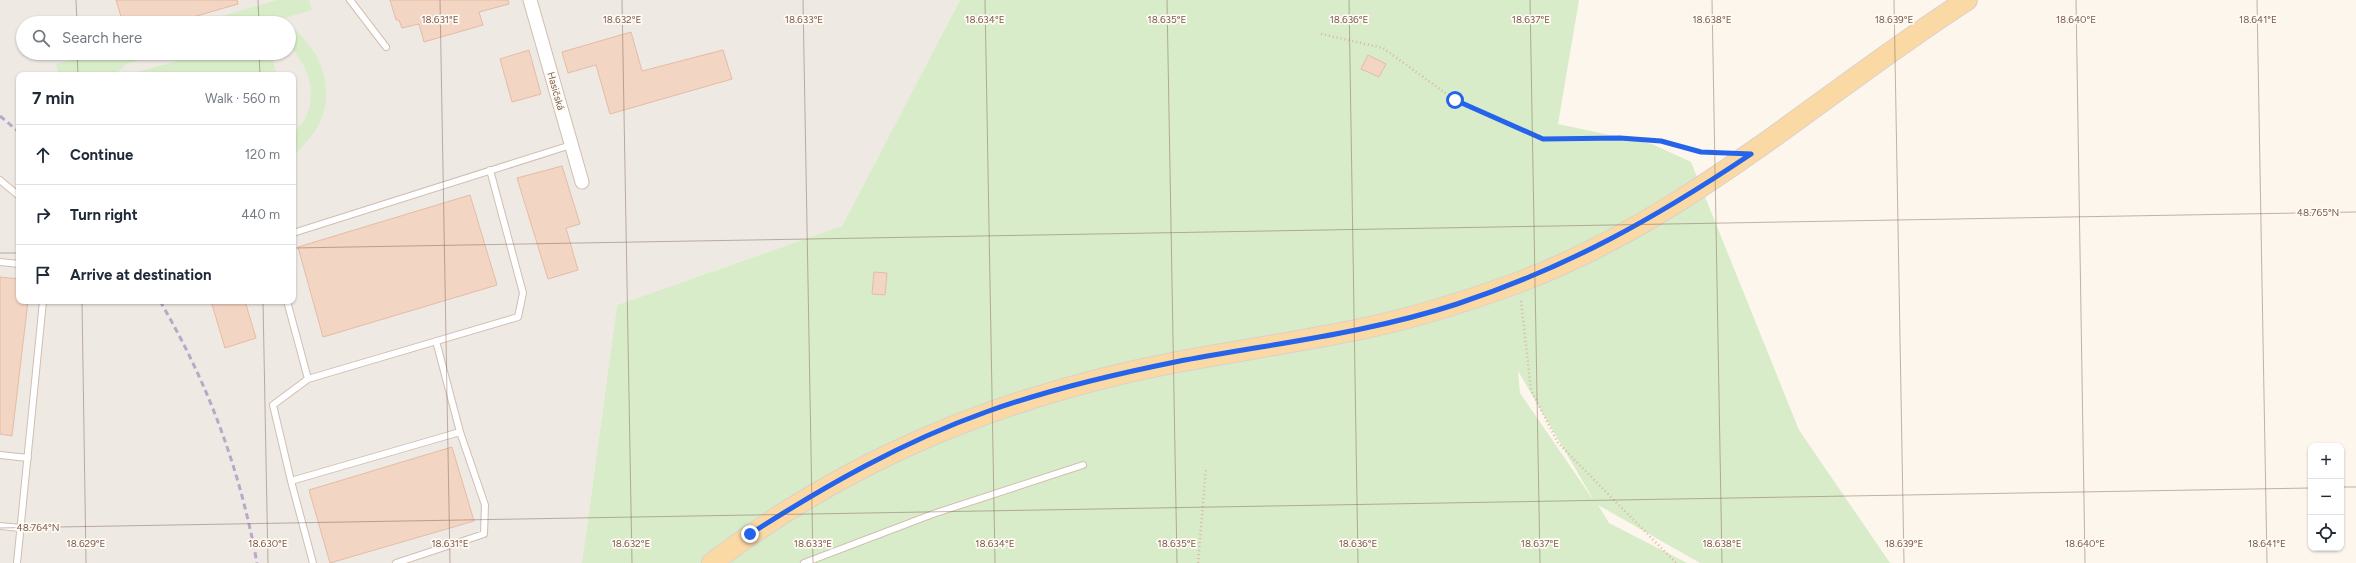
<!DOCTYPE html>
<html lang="en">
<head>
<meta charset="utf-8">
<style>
	:root { --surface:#fff; --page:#f2f2f3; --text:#1f2937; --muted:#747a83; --line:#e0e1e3 }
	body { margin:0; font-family:Figtree,sans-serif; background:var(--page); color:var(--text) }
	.controls { position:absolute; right:12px; bottom:12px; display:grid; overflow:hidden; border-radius:8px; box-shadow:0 1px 3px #0004 }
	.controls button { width:36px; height:36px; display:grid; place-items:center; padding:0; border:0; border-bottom:1px solid var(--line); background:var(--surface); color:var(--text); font:20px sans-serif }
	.stop { position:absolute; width:12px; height:12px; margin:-9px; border:3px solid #2563eb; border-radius:50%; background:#fff }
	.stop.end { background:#2563eb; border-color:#fff; box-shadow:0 1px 4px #0008 }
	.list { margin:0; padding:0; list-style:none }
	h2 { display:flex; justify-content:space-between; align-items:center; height:52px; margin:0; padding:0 16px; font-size:17px }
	h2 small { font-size:13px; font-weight:400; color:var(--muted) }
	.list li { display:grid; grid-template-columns:26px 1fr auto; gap:12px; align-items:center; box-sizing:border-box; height:60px; padding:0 16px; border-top:1px solid var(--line) }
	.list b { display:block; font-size:15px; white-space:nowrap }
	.list em { font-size:13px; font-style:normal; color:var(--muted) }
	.icon { flex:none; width:22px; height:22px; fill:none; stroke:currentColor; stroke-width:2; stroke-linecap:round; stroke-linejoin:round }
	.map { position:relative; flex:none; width:2356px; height:563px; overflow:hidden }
	.search { position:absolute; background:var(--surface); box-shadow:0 1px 3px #0004; left:16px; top:16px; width:280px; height:44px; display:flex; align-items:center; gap:10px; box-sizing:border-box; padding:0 14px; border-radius:22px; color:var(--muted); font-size:15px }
	.panel { position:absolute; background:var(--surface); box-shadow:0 1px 3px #0004; left:16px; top:72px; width:280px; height:232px; border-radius:8px }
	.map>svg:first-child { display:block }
	.industrial { fill:#efe9e4; fill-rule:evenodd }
	.green { fill:#d8ecc9; fill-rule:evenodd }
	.building { fill:#f3d5c3; stroke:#e6bba3 }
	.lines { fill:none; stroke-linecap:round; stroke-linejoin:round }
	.service-casing { stroke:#d1beb0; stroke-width:8 }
	.minor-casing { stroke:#d1beb0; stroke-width:15 }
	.primary-casing { stroke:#dad1cd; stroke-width:22 }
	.path { stroke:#d9b8a5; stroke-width:2.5; stroke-dasharray:1 3; stroke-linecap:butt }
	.service { stroke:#fff; stroke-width:6 }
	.minor { stroke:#fff; stroke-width:13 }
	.primary { stroke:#fbd9a5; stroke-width:20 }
	.rail { stroke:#b9a8c9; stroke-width:3; stroke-dasharray:6 4; stroke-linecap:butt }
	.route { stroke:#2563eb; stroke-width:5 }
	.ticks { fill:none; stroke:#7a5c4d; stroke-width:1; stroke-opacity:0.45 }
	.labels { text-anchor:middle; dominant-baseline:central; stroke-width:3.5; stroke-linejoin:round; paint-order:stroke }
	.street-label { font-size:10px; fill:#7a5c4d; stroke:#fffaf3 }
	.ticks-label { font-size:10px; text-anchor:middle; fill:#7a5c4d; stroke:#fffaf3; stroke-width:3.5; stroke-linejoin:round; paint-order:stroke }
</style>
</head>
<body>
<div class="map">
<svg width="2356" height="563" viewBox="0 0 2356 563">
	<rect width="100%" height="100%" fill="#fdf6ec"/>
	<!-- industrial -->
	<path class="industrial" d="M0 0H960L842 226 617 305 582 563H0ZM23 23H289V53H23ZM19 75H293V301H19Z"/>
	<!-- green -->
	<path class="green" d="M277 0H309L312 10 281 19 287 23H198Z
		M960 0H1579L1558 124 1652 144 1691 162 1799 430 1890 563H1700L1598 505 1609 523 1687 563H582L617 305 842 226ZM1518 371 1592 497V498L1520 393Z
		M289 25C322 49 339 94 315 131 309 140 300 148 293 157 293 151 291 140 293 135 296 128 303 124 306 117 317 92 308 64 289 46Z
		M95 53H163L126 64 115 75H99V71L87 75H59L56 64Z
		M205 53H271L277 75H137V72Z"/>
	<!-- building -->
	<path class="building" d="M116 0H237L238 4 172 23H123Z
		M390 0H508L509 4 479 12 483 25 424 42 419 24 402 28 399 20H396Z
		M631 32 642 71 723 50 732 79 610 114 596 65 568 73 562 52Z
		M529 50 541 94 512 102 500 59Z
		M1368 55 1386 64 1379 77 1361 69Z
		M562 166 580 224 566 228 578 270 548 279 517 178Z
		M470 195 497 285 323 337 298 247Z
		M874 272 887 273 885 295 872 294Z
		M0 277 19 279V301H28L12 436 0 434Z
		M211 301H245L256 338 225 348Z
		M452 447 474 521 330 563 309 490Z"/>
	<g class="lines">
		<defs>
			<path id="service" d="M350 0 386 47
				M0 180 19 196
				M293 233 571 145
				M0 262 19 264
				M287 301 308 379 518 317 523 293 490 170
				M308 379 273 405 291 481 460 432 436 341
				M0 455 28 458
				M291 481 313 563
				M0 526 21 528
				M17 563 43 301
				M396 563 484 534 485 505 460 432
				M804 563 933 514 1083 465"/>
			<path id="minor" d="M530 0 582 182"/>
			<path id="primary" d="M712 563C851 457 1005 395 1177 362 1236 351 1297 342 1356 330 1411 319 1465 302 1517 283 1686 220 1818 96 1967 0"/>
		</defs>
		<!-- service casing -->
		<use href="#service" class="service-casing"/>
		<!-- minor casing -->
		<use href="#minor" class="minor-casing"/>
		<!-- primary casing -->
		<use href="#primary" class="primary-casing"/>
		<!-- path -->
		<path class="path" d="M1321 34 1383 48 1455 100 1543 139 1619 137 1661 141 1701 152H1719
			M1521 301 1531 390 1558 443 1676 563
			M1198 563 1206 468"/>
		<!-- service -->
		<use href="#service" class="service"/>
		<!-- minor -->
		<use href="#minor" class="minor"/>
		<!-- primary -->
		<use href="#primary" class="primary"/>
		<!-- rail -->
		<path class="rail" d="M0 116 19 132
			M160 301C208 383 240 469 257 563"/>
	</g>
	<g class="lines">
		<!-- route -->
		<path class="route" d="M750 534C825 486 902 442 986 412 1047 390 1111 375 1175 362 1269 344 1365 334 1457 304 1568 267 1654 219 1751 154L1701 152 1661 141 1620 138 1543 139 1455 100"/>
	</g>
	<!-- ticks -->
	<path class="ticks" d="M76 0 77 23M258 0 259 23M440 0 450 563M622 0 632 563M803 0 813 563M985 0 995 563M1167 0 1177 563M1349 0 1358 563M1530 0 1540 563M1712 0 1722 563M1894 0 1904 563M2076 0 2085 563M2257 0 2267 563M77 53 78 75M259 53 260 75M293 248 2356 212M0 253H19M82 301 86 563M263 301 268 563M2341 487H2356M0 528 2311 488"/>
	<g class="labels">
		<!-- street labels -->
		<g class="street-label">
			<text transform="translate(556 91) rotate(74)">Hasičská</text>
		</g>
	</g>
	<g class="ticks-label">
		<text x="440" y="23">18.631°E</text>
		<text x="622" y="23">18.632°E</text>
		<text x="804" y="23">18.633°E</text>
		<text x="985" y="23">18.634°E</text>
		<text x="1167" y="23">18.635°E</text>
		<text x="1349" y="23">18.636°E</text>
		<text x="1531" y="23">18.637°E</text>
		<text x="1712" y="23">18.638°E</text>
		<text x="1894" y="23">18.639°E</text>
		<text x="2076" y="23">18.640°E</text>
		<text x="2258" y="23">18.641°E</text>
		<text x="2318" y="216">48.765°N</text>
		<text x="38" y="531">48.764°N</text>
		<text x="86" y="547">18.629°E</text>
		<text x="268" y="547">18.630°E</text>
		<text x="450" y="547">18.631°E</text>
		<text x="631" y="547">18.632°E</text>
		<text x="813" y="547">18.633°E</text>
		<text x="995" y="547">18.634°E</text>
		<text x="1177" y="547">18.635°E</text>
		<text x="1358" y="547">18.636°E</text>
		<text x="1540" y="547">18.637°E</text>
		<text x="1722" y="547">18.638°E</text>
		<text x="1904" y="547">18.639°E</text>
		<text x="2085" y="547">18.640°E</text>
		<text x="2267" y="547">18.641°E</text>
	</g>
</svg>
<div class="controls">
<button>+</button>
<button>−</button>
<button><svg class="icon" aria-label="locate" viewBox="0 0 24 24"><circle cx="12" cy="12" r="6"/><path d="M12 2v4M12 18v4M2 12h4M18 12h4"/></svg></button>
</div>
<div class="stop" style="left:1455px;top:100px"></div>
<div class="stop end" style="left:750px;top:534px"></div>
<div class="search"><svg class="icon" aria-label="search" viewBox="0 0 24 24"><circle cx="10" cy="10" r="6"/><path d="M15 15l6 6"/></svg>Search here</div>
<section class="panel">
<h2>7 min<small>Walk · 560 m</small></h2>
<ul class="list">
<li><svg class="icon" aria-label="ahead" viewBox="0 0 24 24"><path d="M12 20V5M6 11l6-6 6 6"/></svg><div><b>Continue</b></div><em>120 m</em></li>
<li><svg class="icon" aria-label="right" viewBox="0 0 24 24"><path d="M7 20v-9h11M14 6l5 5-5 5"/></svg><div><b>Turn right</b></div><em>440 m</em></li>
<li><svg class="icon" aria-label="arrive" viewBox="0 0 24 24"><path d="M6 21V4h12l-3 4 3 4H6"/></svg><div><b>Arrive at destination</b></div></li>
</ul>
</section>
</div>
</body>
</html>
